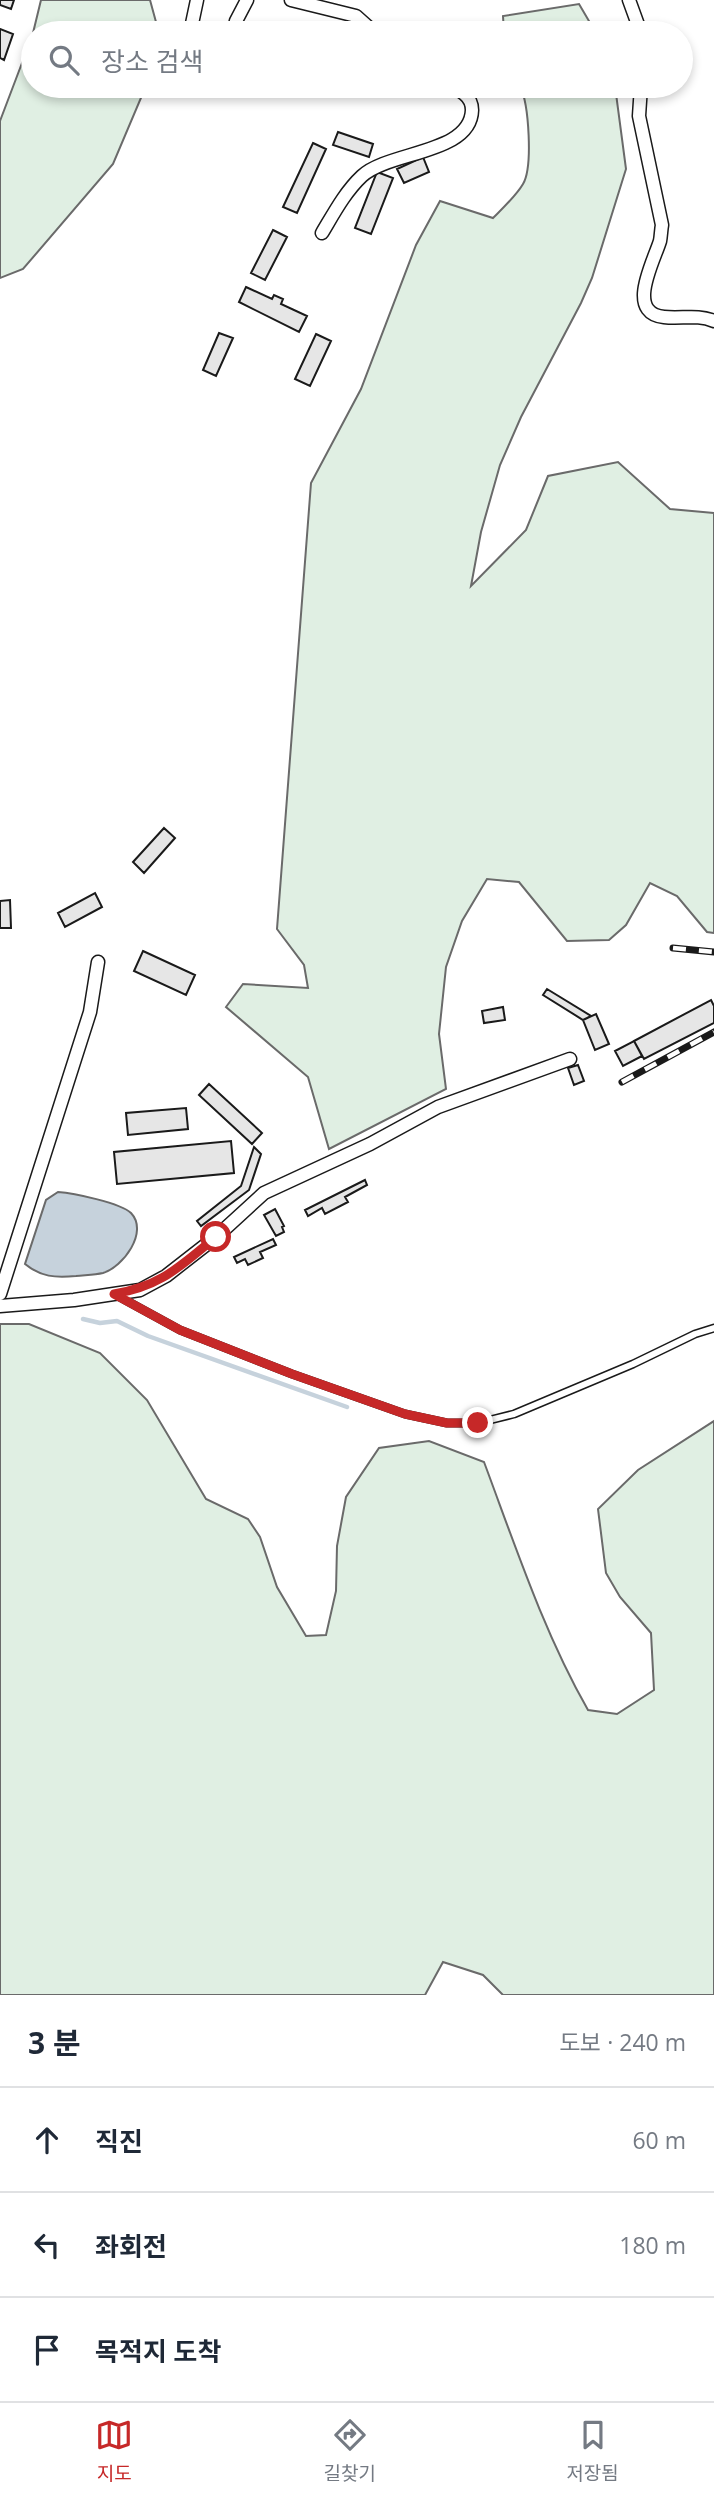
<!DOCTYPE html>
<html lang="ko">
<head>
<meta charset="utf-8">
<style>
	:root { --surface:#fff; --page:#f6f6f7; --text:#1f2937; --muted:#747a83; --line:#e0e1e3; --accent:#c62828 }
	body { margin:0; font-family:"Open Sans","Noto Sans KR",sans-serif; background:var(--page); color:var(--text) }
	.stop { position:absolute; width:21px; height:21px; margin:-16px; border:5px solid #c62828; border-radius:50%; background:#fff }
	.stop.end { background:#c62828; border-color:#fff; box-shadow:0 2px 7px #0008 }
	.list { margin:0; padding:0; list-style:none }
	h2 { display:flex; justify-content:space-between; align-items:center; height:91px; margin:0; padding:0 28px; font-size:30px }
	h2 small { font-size:23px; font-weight:400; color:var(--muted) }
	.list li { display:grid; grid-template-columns:46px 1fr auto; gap:21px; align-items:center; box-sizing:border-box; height:105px; padding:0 28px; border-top:2px solid var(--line) }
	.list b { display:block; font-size:26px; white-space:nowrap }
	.list em { font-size:23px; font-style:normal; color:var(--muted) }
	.icon { flex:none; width:38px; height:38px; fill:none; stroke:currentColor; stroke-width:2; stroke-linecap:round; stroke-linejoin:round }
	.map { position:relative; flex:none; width:714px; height:1995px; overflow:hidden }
	.search { position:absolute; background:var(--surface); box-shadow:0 4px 10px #0003; left:21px; right:21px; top:21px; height:77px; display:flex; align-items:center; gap:18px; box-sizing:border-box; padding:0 24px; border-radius:38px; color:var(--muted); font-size:26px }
	.sheet { height:406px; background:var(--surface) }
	nav { display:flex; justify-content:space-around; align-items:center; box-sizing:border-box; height:98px; border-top:2px solid var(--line); background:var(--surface); font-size:19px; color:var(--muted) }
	nav a { display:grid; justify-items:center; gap:4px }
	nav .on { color:var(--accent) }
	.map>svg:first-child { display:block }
	.green { fill:#e0efe3; stroke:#6a6a6a; stroke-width:2 }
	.water { fill:#c6d2dc; stroke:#6a6a6a; stroke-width:2 }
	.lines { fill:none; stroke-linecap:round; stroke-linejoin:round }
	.stream { stroke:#c6d2dc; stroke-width:4.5 }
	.building { fill:#e6e6e6; stroke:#1a1a1a; stroke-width:2 }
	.service-casing { stroke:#1a1a1a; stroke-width:9 }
	.minor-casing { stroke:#1a1a1a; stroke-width:15 }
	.service { stroke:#fff; stroke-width:6 }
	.minor { stroke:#fff; stroke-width:12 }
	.rail-casing { stroke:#1a1a1a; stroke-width:7 }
	.rail { stroke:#fff; stroke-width:4.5; stroke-dasharray:13; stroke-linecap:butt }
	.route { stroke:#c62828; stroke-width:9 }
</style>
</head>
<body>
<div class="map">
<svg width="714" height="1995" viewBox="0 0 714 1995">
	<rect width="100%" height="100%" fill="#fff"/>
	<!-- green -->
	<path class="green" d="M41 0H150L159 33H33Z
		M579 4 596 33H504L503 16Z
		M33 34V86H146L113 164 23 269 0 278V121Z
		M520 86H615L626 169 592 278 581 303 521 417 500 465 481 532 471 586 526 530 548 476 618 462 670 509 714 513V933L707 932 677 896 650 883 626 925 609 940 567 941 519 882 487 879 462 921 446 967 439 1034 446 1089 329 1149 308 1077 226 1007 243 984 308 988 304 965 277 929 311 483 361 389 416 245 440 201 493 218C503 208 516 196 523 184 533 167 529 104 520 86Z
		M0 1324H29L100 1353 147 1400 206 1499 248 1519 260 1537 277 1587 306 1636 326 1635 336 1591 337 1546 346 1497 379 1448 429 1441 484 1462C515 1545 544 1633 588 1710L617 1714 654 1690 651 1633 620 1597 606 1573 598 1509 638 1470 714 1421V1995H503L483 1975 443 1962 425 1995H0Z"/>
	<!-- water -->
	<path class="water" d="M58 1192C73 1193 121 1203 131 1213 149 1232 123 1267 103 1273 94 1275 84 1275 76 1276 55 1278 41 1277 25 1264L46 1200Z"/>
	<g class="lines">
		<!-- stream -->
		<path class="stream" d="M83 1319 100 1323 117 1321 148 1336 347 1407"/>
	</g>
	<!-- building -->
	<path class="building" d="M0 0H14L11 9 0 5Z
		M0 29 13 34 4 60 0 58Z
		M338 132 373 144 369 157 333 145Z
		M313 143 326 149 297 213 283 207Z
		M423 157 429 172 404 183 397 169Z
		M377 172 393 178 371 234 355 228Z
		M273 230 287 237 265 280 251 273Z
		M246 287 272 299 274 295 283 299 281 304 307 316 299 332 239 302Z
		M219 333 233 338 216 376 203 370Z
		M316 334 331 341 310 386 295 379Z
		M164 828 175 838 144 873 133 862Z
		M95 893 102 907 65 927 58 913Z
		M10 900 11 928H0V901Z
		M143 951 195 975 186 995 134 971Z
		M547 989 591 1016 583 1020 543 995Z
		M711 1000 714 1006V1023L644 1059 634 1041Z
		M503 1007 505 1020 484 1023 482 1011Z
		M596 1014 609 1044 595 1050 583 1020Z
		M634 1041 642 1056 623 1066 615 1051Z
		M578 1065 584 1081 574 1085 568 1068Z
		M209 1084 262 1133 252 1144 199 1095Z
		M186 1108 188 1129 128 1135 126 1113Z
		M231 1141 234 1173 117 1184 114 1152Z
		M254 1147 261 1154 249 1190 201 1226 197 1221 241 1186Z
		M365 1180 367 1185 345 1197 348 1202 325 1214 322 1208 308 1216 305 1210Z
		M275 1209 284 1226 282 1227 284 1232 276 1236 264 1215Z
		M273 1239 276 1245 260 1252 263 1258 248 1265 245 1259 237 1263 234 1257Z"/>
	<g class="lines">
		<defs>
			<path id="service" d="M116 1295 180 1330 292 1374 405 1414 447 1423H478L514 1414 633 1364 695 1334 714 1328"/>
			<path id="minor" d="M291 0 356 16 375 33
				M629 0 641 33
				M190 33 197 0
				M233 33 236 21 247 0
				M641 86 639 116 662 225C661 230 661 236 660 241 654 261 625 313 664 317 682 319 697 314 714 321
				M322 233C334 213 345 192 362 176 389 151 471 154 472 110 472 96 460 90 448 86
				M0 1294 90 1012 98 962
				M0 1306 74 1300 140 1290 166 1276 216 1237 264 1193 370 1144 438 1107 570 1059"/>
		</defs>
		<!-- service casing -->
		<use href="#service" class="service-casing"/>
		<!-- minor casing -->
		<use href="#minor" class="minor-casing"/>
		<!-- service -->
		<use href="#service" class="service"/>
		<!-- minor -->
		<use href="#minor" class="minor"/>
		<defs>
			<path id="rail" d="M673 948 714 952
				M622 1082 714 1032"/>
		</defs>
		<!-- rail casing -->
		<use href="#rail" class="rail-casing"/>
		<!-- rail -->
		<use href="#rail" class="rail"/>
	</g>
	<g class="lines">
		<!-- route -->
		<path class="route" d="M216 1237C180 1266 162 1286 114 1294L180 1330 292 1374 405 1414 447 1423H478"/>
	</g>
</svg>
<div class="stop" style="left:216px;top:1237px"></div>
<div class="stop end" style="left:478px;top:1423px"></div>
<div class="search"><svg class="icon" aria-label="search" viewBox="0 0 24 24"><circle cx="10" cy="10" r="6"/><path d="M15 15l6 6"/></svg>장소 검색</div>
</div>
<section class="sheet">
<h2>3 분<small>도보 · 240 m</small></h2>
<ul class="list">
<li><svg class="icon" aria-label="ahead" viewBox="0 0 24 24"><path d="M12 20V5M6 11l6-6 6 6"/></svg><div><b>직진</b></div><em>60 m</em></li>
<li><svg class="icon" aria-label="left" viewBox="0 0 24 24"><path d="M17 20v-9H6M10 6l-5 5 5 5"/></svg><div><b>좌회전</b></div><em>180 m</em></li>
<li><svg class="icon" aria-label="arrive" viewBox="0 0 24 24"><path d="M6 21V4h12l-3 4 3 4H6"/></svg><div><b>목적지 도착</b></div></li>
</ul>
</section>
<nav>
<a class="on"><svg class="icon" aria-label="map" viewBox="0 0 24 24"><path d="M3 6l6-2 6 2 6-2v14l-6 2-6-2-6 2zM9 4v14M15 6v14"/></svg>지도</a>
<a><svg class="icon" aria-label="directions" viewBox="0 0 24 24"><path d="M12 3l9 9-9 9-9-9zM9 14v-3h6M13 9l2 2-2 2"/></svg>길찾기</a>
<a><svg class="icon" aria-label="saved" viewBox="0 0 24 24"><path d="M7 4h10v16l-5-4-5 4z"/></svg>저장됨</a>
</nav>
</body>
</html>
